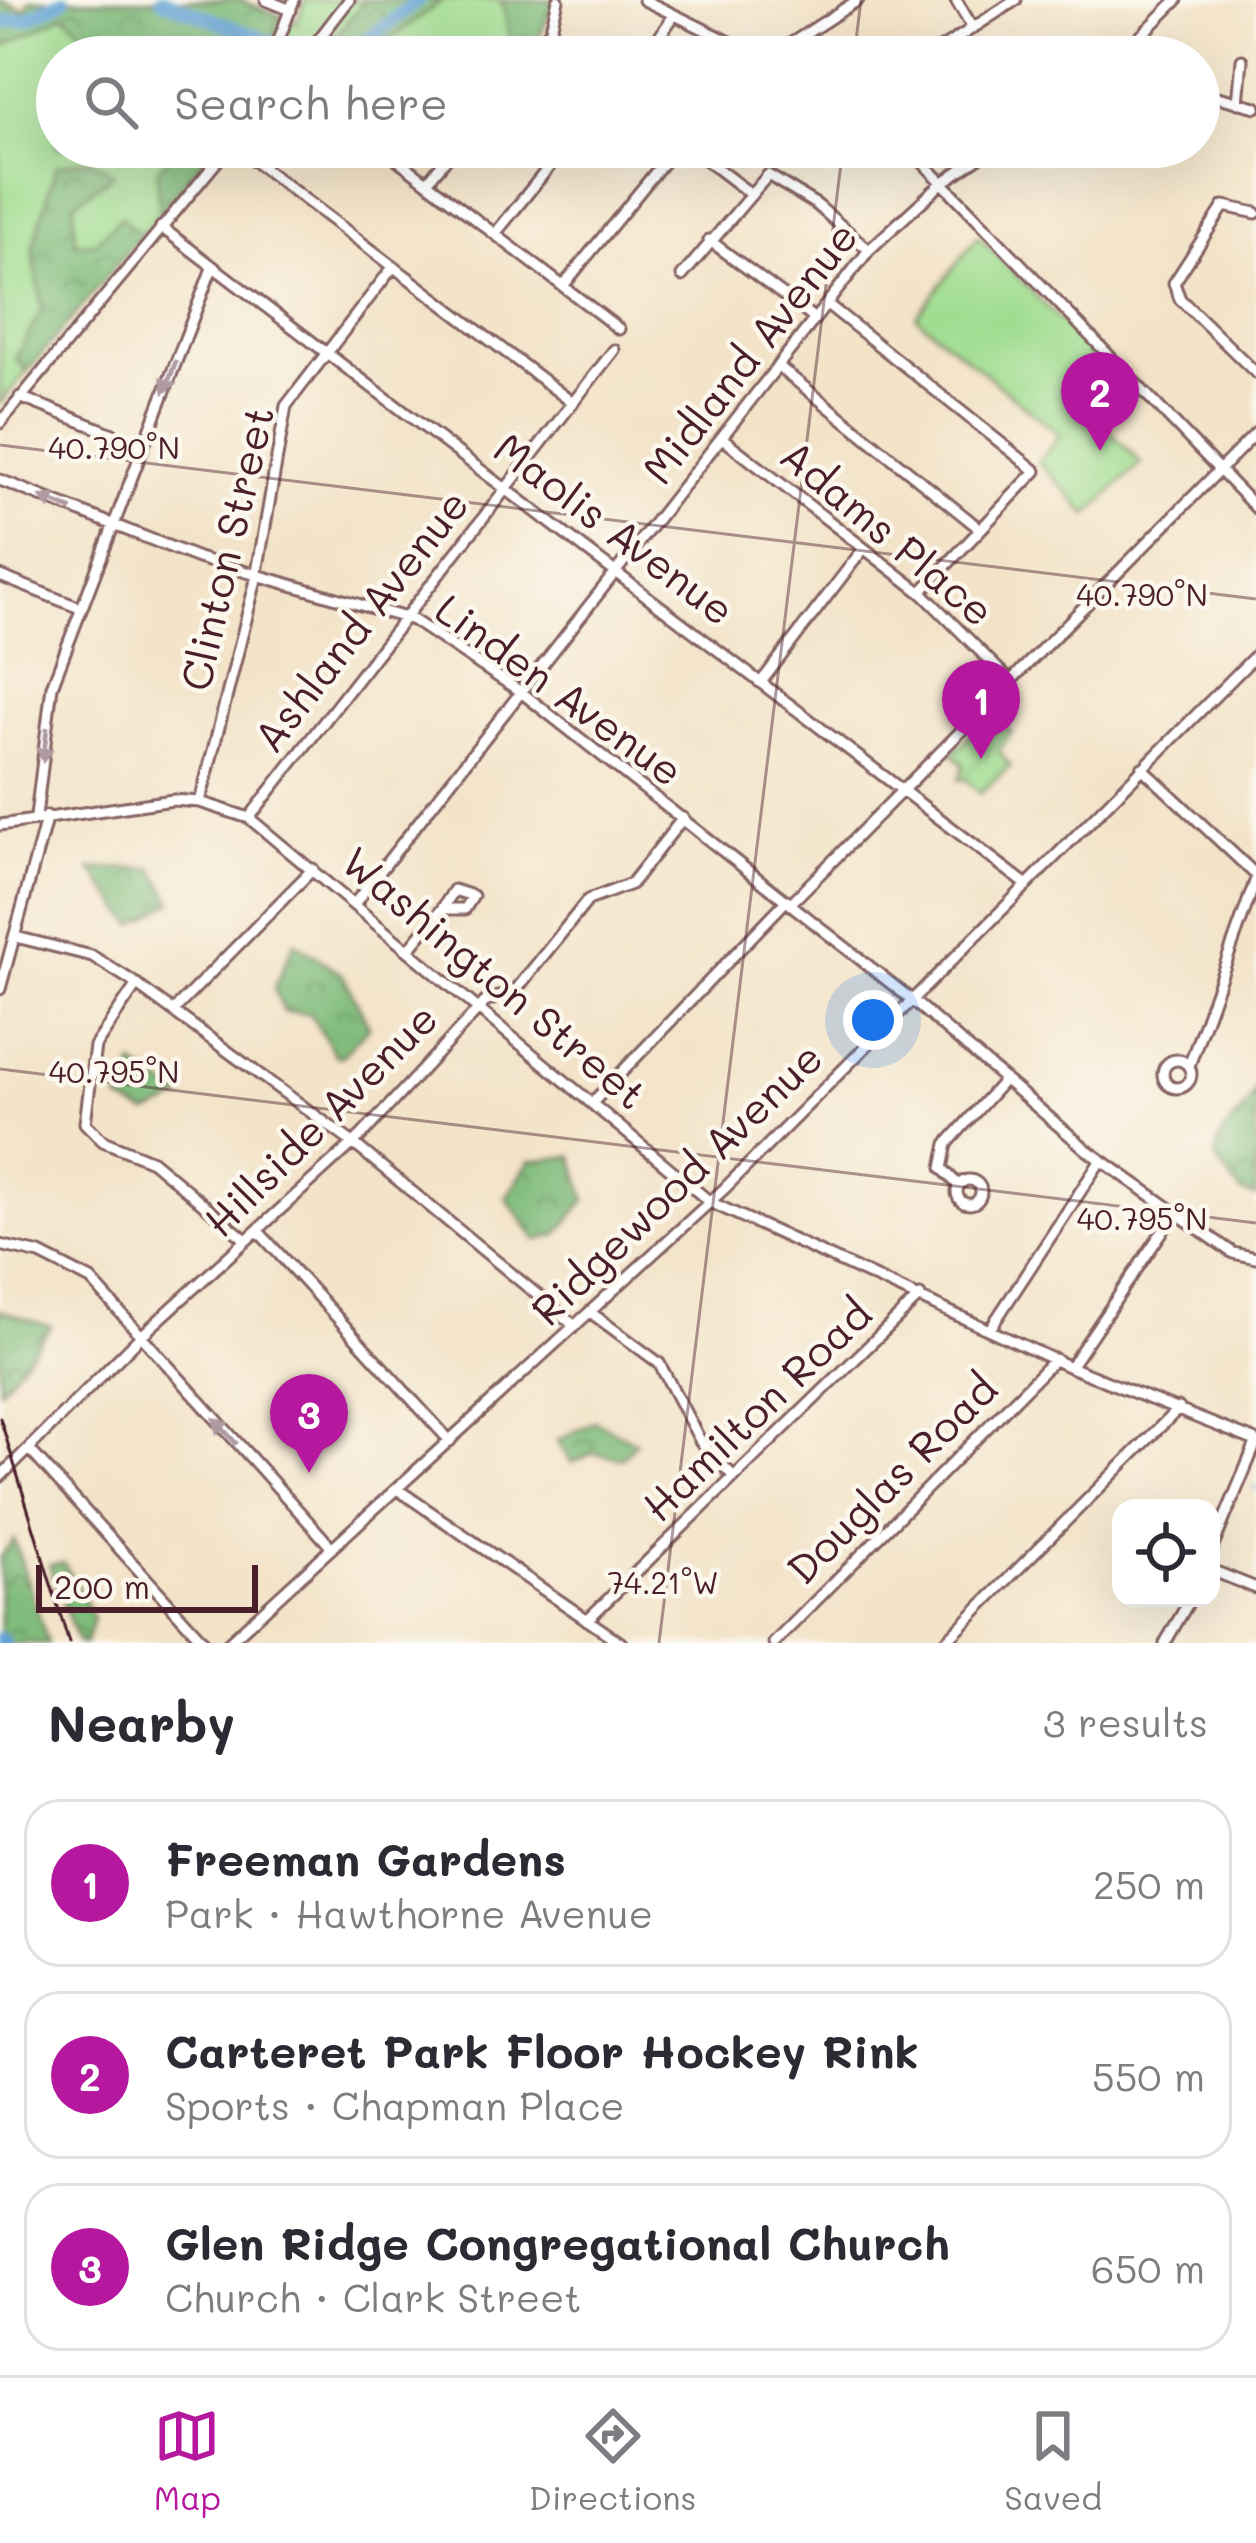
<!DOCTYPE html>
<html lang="en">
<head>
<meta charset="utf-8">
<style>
	:root { --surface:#fff; --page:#f7f7f7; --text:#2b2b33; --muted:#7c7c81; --line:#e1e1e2; --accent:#b5179e }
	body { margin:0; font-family:Mali,sans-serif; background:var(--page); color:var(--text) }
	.controls { position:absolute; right:36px; bottom:36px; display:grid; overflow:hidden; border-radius:24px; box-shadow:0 12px 48px #0002 }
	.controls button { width:108px; height:108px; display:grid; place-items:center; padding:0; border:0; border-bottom:3px solid var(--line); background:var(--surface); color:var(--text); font:60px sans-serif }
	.scale { position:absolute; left:36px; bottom:30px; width:222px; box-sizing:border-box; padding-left:12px; border:6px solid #4a1f2b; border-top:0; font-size:33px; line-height:42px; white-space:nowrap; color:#4a1f2b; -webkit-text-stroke:9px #fbf7ec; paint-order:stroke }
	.you { position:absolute; left:873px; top:1020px; width:42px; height:42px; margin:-30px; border:9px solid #fff; border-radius:50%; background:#1a73e8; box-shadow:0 0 0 18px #1a73e833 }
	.badge { display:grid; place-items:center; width:78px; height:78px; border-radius:50%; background:var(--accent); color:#fff; font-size:39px; font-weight:700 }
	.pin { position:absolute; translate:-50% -99px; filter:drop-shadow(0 3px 6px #0008) }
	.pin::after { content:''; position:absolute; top:63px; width:42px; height:36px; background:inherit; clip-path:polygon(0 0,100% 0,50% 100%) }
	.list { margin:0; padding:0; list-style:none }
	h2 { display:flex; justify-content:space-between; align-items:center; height:156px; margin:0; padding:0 48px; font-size:51px }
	h2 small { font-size:39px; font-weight:400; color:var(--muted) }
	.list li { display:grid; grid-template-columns:78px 1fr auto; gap:36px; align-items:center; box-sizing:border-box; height:168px; margin:0 24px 24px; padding:0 24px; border:3px solid var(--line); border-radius:36px }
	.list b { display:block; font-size:45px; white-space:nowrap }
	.list p { margin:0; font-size:39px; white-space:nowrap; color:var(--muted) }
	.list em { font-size:39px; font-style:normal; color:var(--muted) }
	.icon { flex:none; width:66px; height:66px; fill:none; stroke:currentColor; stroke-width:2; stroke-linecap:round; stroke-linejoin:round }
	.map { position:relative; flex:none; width:1256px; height:1643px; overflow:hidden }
	.search { position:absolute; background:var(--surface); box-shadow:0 12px 48px #0002; left:36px; right:36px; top:36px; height:132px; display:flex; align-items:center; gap:30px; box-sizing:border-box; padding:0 42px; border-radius:66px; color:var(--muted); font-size:45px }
	.sheet { height:732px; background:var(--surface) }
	nav { display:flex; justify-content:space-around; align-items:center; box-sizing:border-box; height:168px; border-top:3px solid var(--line); background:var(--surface); font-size:33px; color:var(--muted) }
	nav a { display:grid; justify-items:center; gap:6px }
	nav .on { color:var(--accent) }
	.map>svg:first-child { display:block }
	.green { fill:#a0dd91; stroke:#757e5e; stroke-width:3 }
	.forest { fill:url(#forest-crowns); stroke:#656e53; stroke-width:3 }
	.garden { fill:url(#garden-furrows); stroke:#757e5e; stroke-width:3 }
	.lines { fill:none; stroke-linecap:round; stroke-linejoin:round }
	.stream { stroke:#62a2d5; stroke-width:3 }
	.river { stroke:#62a2d5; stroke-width:14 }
	.minor-casing { stroke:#856462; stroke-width:15 }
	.minor { stroke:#fff; stroke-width:9 }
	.rail { stroke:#4a1f2b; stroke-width:3 }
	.oneway { fill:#ae9aa0 }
	.ticks { fill:none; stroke:#4a1f2b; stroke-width:3; stroke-opacity:0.45 }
	.labels { text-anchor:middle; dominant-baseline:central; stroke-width:9; stroke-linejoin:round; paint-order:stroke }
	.street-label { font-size:42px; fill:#4a1f2b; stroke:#fbf7ec }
	.ticks-label { font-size:30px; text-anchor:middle; fill:#4a1f2b; stroke:#fbf7ec; stroke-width:9; stroke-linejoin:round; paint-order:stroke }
</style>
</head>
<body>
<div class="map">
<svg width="1256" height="1643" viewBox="0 0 1256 1643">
	<defs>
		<pattern id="forest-crowns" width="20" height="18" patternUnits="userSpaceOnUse" patternTransform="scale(3)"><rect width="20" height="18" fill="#80bc7b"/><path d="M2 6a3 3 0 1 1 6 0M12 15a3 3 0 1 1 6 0" fill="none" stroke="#6b9865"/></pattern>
		<pattern id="garden-furrows" width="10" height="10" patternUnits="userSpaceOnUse" patternTransform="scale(3)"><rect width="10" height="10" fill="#a0dd91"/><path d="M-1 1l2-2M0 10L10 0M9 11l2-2" fill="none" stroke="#8bbd7d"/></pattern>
	</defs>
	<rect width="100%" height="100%" fill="#fbf7ec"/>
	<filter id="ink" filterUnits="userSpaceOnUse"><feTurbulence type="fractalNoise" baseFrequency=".00833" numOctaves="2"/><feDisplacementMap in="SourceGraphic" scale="24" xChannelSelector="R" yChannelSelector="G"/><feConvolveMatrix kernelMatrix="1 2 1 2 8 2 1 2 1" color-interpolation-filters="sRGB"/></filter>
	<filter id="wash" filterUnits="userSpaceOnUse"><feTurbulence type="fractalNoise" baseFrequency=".004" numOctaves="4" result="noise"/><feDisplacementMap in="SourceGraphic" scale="48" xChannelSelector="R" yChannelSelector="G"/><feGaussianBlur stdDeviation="2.7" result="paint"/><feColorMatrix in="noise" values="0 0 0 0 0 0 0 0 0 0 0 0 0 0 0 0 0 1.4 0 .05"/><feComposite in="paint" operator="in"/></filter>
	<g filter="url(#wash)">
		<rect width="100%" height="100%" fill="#f3e3c8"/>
		<!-- green -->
		<path class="green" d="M0 0 25 10 30 0H240L297 22 305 0H502L510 40 499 57H57V147H214L0 404Z
			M978 236 1134 397 1105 426 1141 463 1088 515 1038 461 1060 435 916 317Z"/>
		<!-- forest -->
		<path class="forest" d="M0 0 25 10 30 0H240L279 15 269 57H176L143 37 133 57H81L86 34 64 14 0 49Z
			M365 0H443L367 57H318Z
			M502 0H555L542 32 521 57H499L510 40Z
			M178 147H214L159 214 157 171Z
			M91 159 114 174 74 203 75 243H94L121 217 141 235 28 371 15 359 42 309 33 248 56 166Z
			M153 868 173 902 134 925 91 869Z
			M295 942 343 975 369 1026 342 1056H336L310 1014 284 1012 274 988Z
			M134 1065 183 1098 147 1114 119 1100Z
			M1256 1085V1197L1241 1192 1215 1159C1218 1121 1249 1117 1256 1085Z
			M573 1156 586 1200 557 1235 537 1240 506 1198 530 1161Z
			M0 1310 51 1327 0 1389Z
			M595 1421 636 1442 622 1458 593 1453 572 1463 557 1441Z
			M14 1540 48 1643H0V1557Z
			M64 1563 93 1618 86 1643H78L49 1565Z"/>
		<!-- garden -->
		<path class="garden" d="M992 713 1011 732 999 752 1011 766 980 794 966 779 959 780 964 765 952 753Z"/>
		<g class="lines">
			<!-- stream -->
			<path class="stream" d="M1216 1415 1249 1430
				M1255 1489 1256 1486"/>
			<!-- river -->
			<path class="river" d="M162 0 270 42
				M0 22 27 19 63 0
				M319 54H349L419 0
				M0 1639 4 1643"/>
		</g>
	</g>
	<g filter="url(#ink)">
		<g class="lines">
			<defs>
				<path id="minor" d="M266 0 291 10
					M644 0 761 57
					M956 0 973 28
					M546 37 572 57
					M272 57 294 0
					M305 57 349 0
					M530 57 551 29 558 0
					M646 57 674 15
					M770 57 858 0
					M928 57 1016 0
					M1120 57 1177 0
					M1199 92 1256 107
					M1238 103 1242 60
					M236 147 573 403
					M381 147 619 329
					M689 147 748 192
					M908 147 1256 508
					M427 182 456 147
					M1256 213 1224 206 1174 283 1180 299 1256 373
					M161 227 1027 885
					M495 234 565 147
					M709 240 815 319
					M682 276 768 175 817 205 869 250
					M563 286 676 147
					M827 304 1036 471 921 592
					M778 366 980 529
					M20 397 143 446
					M0 423 229 147
					M722 438 923 594 1009 680
					M0 480 198 558 413 620 521 692 912 1000 1087 1150 1233 1253 1256 1258
					M0 576 80 608
					M762 681 864 548
					M1142 768 1256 875
					M200 802 255 584 286 406 393 267
					M36 816 52 686 212 268
					M249 818 614 350
					M0 825 173 800 200 802 249 818 710 1202 1070 1367 1256 1441
					M355 903 869 250 942 183 994 147
					M791 903 1256 433
					M16 937 92 956 129 979 353 1143 575 1326
					M409 949 442 909H465L473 896 454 890 442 909
					M137 984 95 1046 85 1123 103 1141 152 1161 246 1240
					M0 989 47 816
					M173 1011 313 869
					M1163 1074a14 14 0 1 1 28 0a14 14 0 1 1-28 0Z
					M1189 1066 1256 879
					M594 1101 787 900
					M957 1192a12 12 0 1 1 24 0a12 12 0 1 1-24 0Z
					M958 1185 942 1168 947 1144 1005 1079
					M258 1231 450 1441
					M0 1245 40 1254 91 1280 332 1548
					M590 1312 659 1363 701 1442 734 1477
					M990 1329 1101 1160
					M1070 1367 1175 1213
					M29 1449 205 1643
					M0 1477 140 1337 361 1136 485 1002 516 990 588 900 631 884 683 818
					M397 1489 621 1643
					M1211 1551 1256 1443
					M1211 1570 1256 1588
					M587 1620 920 1296
					M228 1643 724 1189 1256 655
					M774 1643 1055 1359
					M944 1643 1179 1408
					M1165 1643 1191 1598"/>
			</defs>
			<!-- minor casing -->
			<use href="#minor" class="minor-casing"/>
			<!-- minor -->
			<use href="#minor" class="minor"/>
			<!-- rail -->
			<path class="rail" d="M0 1418 69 1643"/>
		</g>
		<!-- one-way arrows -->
		<defs><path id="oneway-solid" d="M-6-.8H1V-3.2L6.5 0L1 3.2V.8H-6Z" transform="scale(3)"/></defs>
		<g class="oneway">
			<use href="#oneway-solid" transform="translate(170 377) rotate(111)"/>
			<use href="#oneway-solid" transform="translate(56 503) rotate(-158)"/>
			<use href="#oneway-solid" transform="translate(45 745) rotate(97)"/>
			<use href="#oneway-solid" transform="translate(225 1431) rotate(-132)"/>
		</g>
	</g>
	<!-- ticks -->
	<path class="ticks" d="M854 57 861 0M0 445 1256 599M0 1069 1256 1223M659 1643 843 147"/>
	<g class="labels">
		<!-- street labels -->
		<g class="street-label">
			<text transform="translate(749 352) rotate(-52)">Midland Avenue</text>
			<text transform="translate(615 528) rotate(37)">Maolis Avenue</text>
			<text transform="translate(888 532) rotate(40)">Adams Place</text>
			<text transform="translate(226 548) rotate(-77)">Clinton Street</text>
			<text transform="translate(360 620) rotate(-52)">Ashland Avenue</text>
			<text transform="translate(560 689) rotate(36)">Linden Avenue</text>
			<text transform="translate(495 977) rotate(40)">Washington Street</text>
			<text transform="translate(320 1119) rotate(-45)">Hillside Avenue</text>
			<text transform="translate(676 1183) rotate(-44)">Ridgewood Avenue</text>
			<text transform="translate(756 1409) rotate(-44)">Hamilton Road</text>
			<text transform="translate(891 1478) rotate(-45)">Douglas Road</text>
		</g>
	</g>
	<g class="ticks-label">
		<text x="114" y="459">40.790°N</text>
		<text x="1142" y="606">40.790°N</text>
		<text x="114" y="1083">40.795°N</text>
		<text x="1142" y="1230">40.795°N</text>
		<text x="663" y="1594">74.21°W</text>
	</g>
</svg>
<div class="controls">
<button><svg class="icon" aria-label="locate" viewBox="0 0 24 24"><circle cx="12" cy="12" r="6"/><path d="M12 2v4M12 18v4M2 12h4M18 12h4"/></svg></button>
</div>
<div class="scale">200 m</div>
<div class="you"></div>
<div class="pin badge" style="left:981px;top:759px">1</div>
<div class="pin badge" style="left:1100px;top:451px">2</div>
<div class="pin badge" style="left:309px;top:1473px">3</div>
<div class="search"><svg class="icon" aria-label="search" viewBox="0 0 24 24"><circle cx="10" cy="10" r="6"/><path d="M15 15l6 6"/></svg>Search here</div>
</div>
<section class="sheet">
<h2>Nearby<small>3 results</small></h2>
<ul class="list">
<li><span class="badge">1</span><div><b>Freeman Gardens</b><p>Park · Hawthorne Avenue</p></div><em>250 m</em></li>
<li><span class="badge">2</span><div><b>Carteret Park Floor Hockey Rink</b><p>Sports · Chapman Place</p></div><em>550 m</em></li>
<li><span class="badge">3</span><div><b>Glen Ridge Congregational Church</b><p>Church · Clark Street</p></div><em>650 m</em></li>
</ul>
</section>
<nav>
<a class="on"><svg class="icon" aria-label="map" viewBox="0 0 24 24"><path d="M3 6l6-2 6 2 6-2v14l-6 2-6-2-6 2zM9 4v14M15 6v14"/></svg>Map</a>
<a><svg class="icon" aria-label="directions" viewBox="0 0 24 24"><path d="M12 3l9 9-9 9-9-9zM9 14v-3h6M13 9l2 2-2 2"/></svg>Directions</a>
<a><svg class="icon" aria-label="saved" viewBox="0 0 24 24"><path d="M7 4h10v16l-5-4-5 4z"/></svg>Saved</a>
</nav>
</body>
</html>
